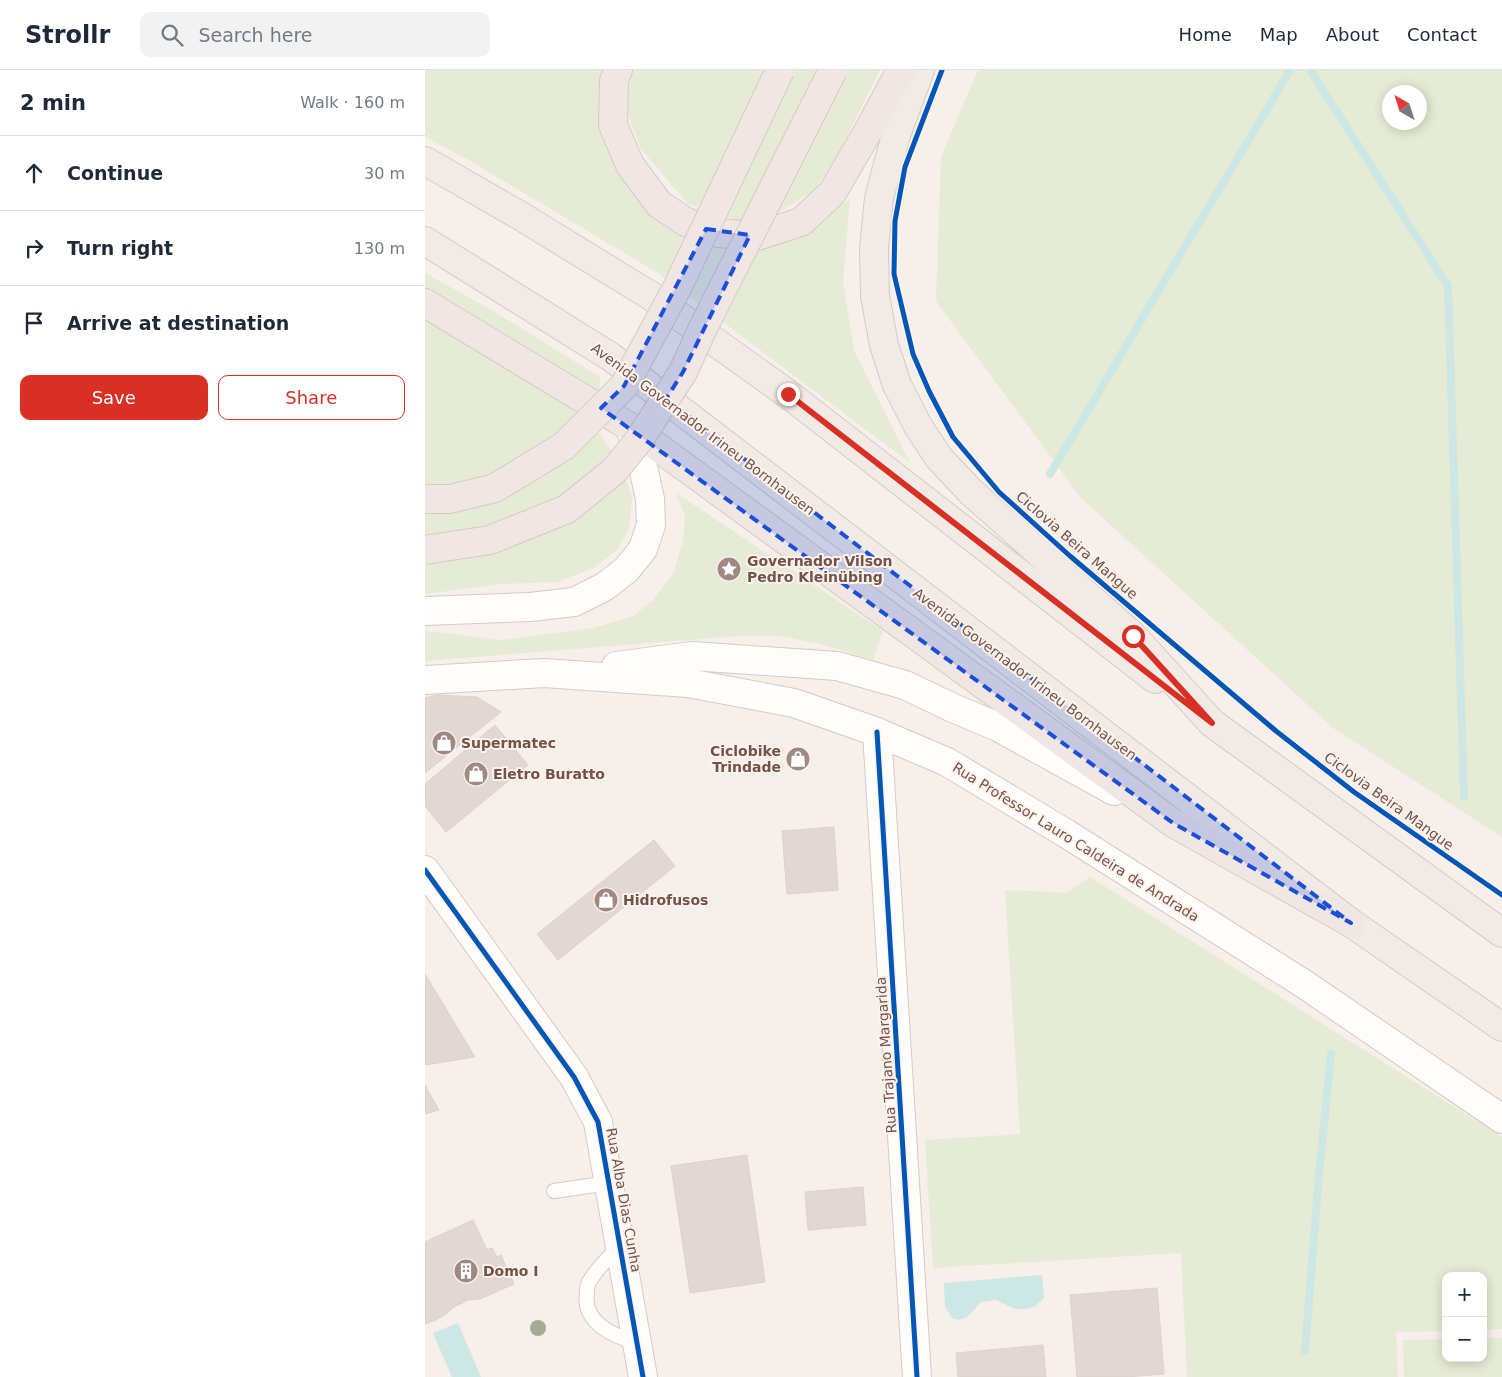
<!DOCTYPE html>
<html lang="en">
<head>
<meta charset="utf-8">
<style>
	:root { --surface:#fff; --page:#f2f2f3; --text:#1f2937; --muted:#747a83; --line:#e0e1e3; --accent:#d93025 }
	body { margin:0; font-family:"DejaVu Sans",sans-serif; background:var(--page); color:var(--text) }
	.controls { position:absolute; right:15px; bottom:15px; display:grid; overflow:hidden; border-radius:10px; box-shadow:0 2px 12px #0003 }
	.controls button { width:45px; height:45px; display:grid; place-items:center; padding:0; border:0; border-bottom:1px solid var(--line); background:var(--surface); color:var(--text); font:25px sans-serif }
	.compass { position:absolute; left:957px; top:15px; width:45px; height:45px; border-radius:50%; background:var(--surface); box-shadow:0 2px 12px #0003; rotate:321deg }
	.stop { position:absolute; width:15px; height:15px; margin:-11px; border:4px solid #d93025; border-radius:50%; background:#fff }
	.stop.end { background:#d93025; border-color:#fff; box-shadow:0 1px 5px #0008 }
	.list { margin:0; padding:0; list-style:none }
	h2 { display:flex; justify-content:space-between; align-items:center; height:65px; margin:0; padding:0 20px; font-size:21px }
	h2 small { font-size:16px; font-weight:400; color:var(--muted) }
	.list li { display:grid; grid-template-columns:32px 1fr auto; gap:15px; align-items:center; box-sizing:border-box; height:75px; padding:0 20px; border-top:1px solid var(--line) }
	.list b { display:block; font-size:19px; white-space:nowrap }
	.list em { font-size:16px; font-style:normal; color:var(--muted) }
	.actions { display:flex; gap:10px; padding:15px 20px }
	.actions a { flex:1; padding:11px 0; border:1px solid var(--accent); border-radius:10px; text-align:center; font-size:18px; color:var(--accent) }
	.actions .main { background:var(--accent); color:#fff }
	.icon { flex:none; width:28px; height:28px; fill:none; stroke:currentColor; stroke-width:2; stroke-linecap:round; stroke-linejoin:round }
	.map { position:relative; flex:none; width:1077px; height:1307px; overflow:hidden }
	header { display:flex; align-items:center; gap:30px; box-sizing:border-box; height:70px; padding:0 25px; background:var(--surface); border-bottom:1px solid var(--line) }
	header strong { font-size:24px }
	nav { display:flex; gap:28px; margin-inline-start:auto; font-size:18px }
	.search { width:350px; height:45px; background:var(--page); display:flex; align-items:center; gap:12px; box-sizing:border-box; padding:0 18px; border-radius:10px; color:var(--muted); font-size:19px }
	main { display:flex }
	aside { flex:1; background:var(--surface) }
	.map>svg:first-child { display:block }
	.green { fill:#e6ebd5; fill-rule:evenodd }
	.water { fill:#cde7e4 }
	.lines { fill:none; stroke-linecap:round; stroke-linejoin:round }
	.stream { stroke:#cde7e4; stroke-width:8 }
	.building { fill:#e2d7d2; stroke:#ded1cd }
	.lane-casing { stroke:#d4cbc7; stroke-width:16 }
	.street-casing { stroke:#d4cbc7; stroke-width:30 }
	.secondary-casing { stroke:#d5cbc6; stroke-width:30 }
	.primary-casing { stroke:#d5cac6; stroke-width:30 }
	.highway-casing { stroke:#d5cac6; stroke-width:30 }
	.lane { stroke:#fefdfc; stroke-width:14 }
	.street { stroke:#fefdfc; stroke-width:28 }
	.secondary { stroke:#fefdfc; stroke-width:28 }
	.primary { stroke:#f1eae5; stroke-width:28 }
	.highway { stroke:#f0e6e4; stroke-width:28 }
	.highway-bridge-casing { stroke:#d5cac6; stroke-width:30; stroke-linecap:butt }
	.highway-bridge { stroke:#f0e6e4; stroke-width:28 }
	.cycleway-casing { stroke:#fef3eb; stroke-width:8 }
	.cycleway { stroke:#0057b8; stroke-width:5 }
	.tree { fill:#a2ae8f }
	.route { stroke:#d93025; stroke-width:6 }
	.marked { fill:#1d4ed8; fill-opacity:0.2; stroke:#1d4ed8; stroke-width:4; stroke-dasharray:10 6; stroke-linejoin:round }
	.labels { text-anchor:middle; dominant-baseline:central; stroke-width:4; stroke-linejoin:round; paint-order:stroke }
	.street-label { font-size:14px; fill:#72524c; stroke:#fef3eb }
	.poi-label { font-size:14px; font-weight:bold; fill:#72524c; stroke:#fef3eb; text-anchor:start }
</style>
</head>
<body>
<header>
<strong>Strollr</strong>
<div class="search"><svg class="icon" aria-label="search" viewBox="0 0 24 24"><circle cx="10" cy="10" r="6"/><path d="M15 15l6 6"/></svg>Search here</div>
<nav><a>Home</a><a>Map</a><a>About</a><a>Contact</a></nav>
</header>
<main>
<aside>
<h2>2 min<small>Walk · 160 m</small></h2>
<ul class="list">
<li><svg class="icon" aria-label="ahead" viewBox="0 0 24 24"><path d="M12 20V5M6 11l6-6 6 6"/></svg><div><b>Continue</b></div><em>30 m</em></li>
<li><svg class="icon" aria-label="right" viewBox="0 0 24 24"><path d="M7 20v-9h11M14 6l5 5-5 5"/></svg><div><b>Turn right</b></div><em>130 m</em></li>
<li><svg class="icon" aria-label="arrive" viewBox="0 0 24 24"><path d="M6 21V4h12l-3 4 3 4H6"/></svg><div><b>Arrive at destination</b></div></li>
</ul>
<div class="actions"><a class="main">Save</a><a>Share</a></div>
</aside>
<div class="map">
<svg width="1077" height="1307" viewBox="0 0 1077 1307">
	<rect width="100%" height="100%" fill="#f6efea"/>
	<!-- green -->
	<path class="green" d="M0 0H181L177 14 255 163 288 177 322 179 381 162 425 129 418 212 429 280 485 393 233 203 40 88 0 67Z
		M209 0H455L411 88 390 119 355 142 315 151 263 134 216 79 199 34Z
		M553 0H1077V767L908 658 656 428 511 231 516 87ZM964 22H994V52H964Z
		M0 203 70 242 175 307 172 360 197 396 207 428 204 457 194 478 169 498 132 512 76 514 0 524Z
		M251 423 458 561 448 590 396 574 355 566H313L0 591V561L77 570 169 558 208 546 227 531 249 502 258 471 260 446Z
		M665 807 1077 1067V1259L1058 1260V1206H1021V1261L971 1262 973 1307H762L756 1183 508 1198 500 1070 595 1064 580 820 642 823Z
		M1058 1268H1077V1307H979L978 1270 1021 1269V1288H1058Z"/>
	<!-- water -->
	<path class="water" d="M617 1205 619 1228 609 1237 601 1239H590L571 1230 556 1232C546 1241 543 1254 527 1248L520 1237 519 1213Z
		M33 1253 56 1307H27L8 1263Z"/>
	<g class="lines">
		<!-- stream -->
		<path class="stream" d="M885 0 1023 216 1039 727
			M625 404 865 0
			M880 1281 894 1104 906 984"/>
	</g>
	<!-- building -->
	<path class="building" d="M12 625 52 627 76 642 0 703V628Z
		M70 655 103 695 21 762 0 736V714Z
		M409 757 413 820 362 824 357 761Z
		M229 770 250 796 133 890 112 864Z
		M0 904 50 987 0 995Z
		M0 1015 14 1040 0 1044Z
		M322 1085 340 1212 265 1223 246 1096Z
		M438 1117 441 1155 383 1160 380 1122Z
		M48 1150 62 1180 67 1178 72 1187 76 1185 89 1214 55 1229 43 1230 29 1237 21 1244 11 1250 0 1254V1172Z
		M732 1218 739 1304 701 1307H652L645 1225Z
		M618 1275 621 1307H533L531 1283Z"/>
	<g class="lines">
		<defs>
			<path id="lane" d="M129 1121 184 1113
				M195 1176C184 1187 172 1198 164 1212 162 1215 162 1219 162 1223 157 1253 189 1266 212 1273"/>
			<path id="street" d="M452 662 492 1307
				M0 800 149 1007 173 1052 218 1307"/>
			<path id="secondary" d="M0 541 105 537 149 532 179 517 201 500 218 479 226 455 225 429 219 401 205 357
				M191 596 267 586 412 596 480 615 528 638 573 657 689 721
				M0 610 119 603 263 613 369 633 452 662 522 692 642 764 879 914 1077 1049"/>
			<path id="primary" d="M495 0 471 65 454 128 449 178 450 226 459 275 472 315 493 356 514 388 546 422 708 566 787 653 1077 863
				M0 91 94 145 226 226 363 324 730 609
				M0 171 186 287 926 853 1077 957"/>
			<path id="highway" d="M193 0 189 11 188 55 205 95 234 134 261 152 293 163 332 166 376 152 407 123 442 63 476 0
				M0 233 205 357 748 753 926 853"/>
		</defs>
		<!-- lane casing -->
		<use href="#lane" class="lane-casing"/>
		<!-- street casing -->
		<use href="#street" class="street-casing"/>
		<!-- secondary casing -->
		<use href="#secondary" class="secondary-casing"/>
		<!-- primary casing -->
		<use href="#primary" class="primary-casing"/>
		<!-- highway casing -->
		<use href="#highway" class="highway-casing"/>
		<!-- lane -->
		<use href="#lane" class="lane"/>
		<!-- street -->
		<use href="#street" class="street"/>
		<!-- secondary -->
		<use href="#secondary" class="secondary"/>
		<!-- primary -->
		<use href="#primary" class="primary"/>
		<!-- highway -->
		<use href="#highway" class="highway"/>
		<defs>
			<path id="highway-bridge" d="M0 429H25L70 418 139 376 199 316 253 216 355 0
				M0 480 65 470 142 439 190 400 214 370 258 302 277 260 408 0"/>
		</defs>
		<!-- highway-bridge casing -->
		<use href="#highway-bridge" class="highway-bridge-casing"/>
		<!-- highway-bridge -->
		<use href="#highway-bridge" class="highway-bridge"/>
		<defs>
			<path id="cycleway" d="M517 0 480 97 470 151 469 204 488 284 504 321 528 367 574 422 645 486 851 661 929 722 1077 825
				M452 662 492 1307
				M0 800 149 1007 173 1052 218 1307"/>
		</defs>
		<!-- cycleway casing -->
		<use href="#cycleway" class="cycleway-casing"/>
		<!-- cycleway -->
		<use href="#cycleway" class="cycleway"/>
	</g>
	<!-- trees -->
	<circle class="tree" cx="113" cy="1258" r="8"/>
	<g class="lines">
		<!-- route -->
		<path class="route" d="M363 324 787 653 708 566"/>
	</g>
	<!-- marked area -->
	<path class="marked" d="M281 159 325 165 258 302 241 329 926 853 748 753 176 338 199 316Z"/>
	<!-- icons -->
	<defs>
		<symbol id="sight-disc" viewBox="-11 -11 22 22"><circle r="9.5" fill="#a08983" stroke="#fef3eb"/><path d="M0-6L1.8-2.2L6-1.7L2.9 1.2L3.7 5.4L0 3.3L-3.7 5.4L-2.9 1.2L-6-1.7L-1.8-2.2Z" fill="#fff"/></symbol>
		<symbol id="shop-disc" viewBox="-11 -11 22 22"><circle r="9.5" fill="#a08983" stroke="#fef3eb"/><path d="M-5-2.5h2.3a2.7 3.5 0 0 1 5.4 0H5L5.5 6h-11ZM-1.5-2.5h3a1.5 2.3 0 0 0-3 0Z" fill="#fff"/></symbol>
		<symbol id="building-disc" viewBox="-11 -11 22 22"><circle r="9.5" fill="#a08983" stroke="#fef3eb"/><path d="M-4-6H4V6H1V3H-1V6H-4ZM-2.5-4.3h1.7v1.8h-1.7ZM.8-4.3h1.7v1.8H.8ZM-2.5-1h1.7V.8h-1.7ZM.8-1h1.7V.8H.8Z" fill="#fff"/></symbol>
	</defs>
	<g fill-rule="evenodd">
		<use href="#sight-disc" x="290" y="485" width="28" height="28"/>
		<use href="#shop-disc" x="5" y="659" width="28" height="28"/>
		<use href="#shop-disc" x="359" y="675" width="28" height="28"/>
		<use href="#shop-disc" x="37" y="690" width="28" height="28"/>
		<use href="#shop-disc" x="167" y="816" width="28" height="28"/>
		<use href="#building-disc" x="27" y="1187" width="28" height="28"/>
	</g>
	<g class="labels">
		<!-- street labels -->
		<g class="street-label">
			<text transform="translate(278 359) rotate(37)">Avenida Governador Irineu Bornhausen</text>
			<text transform="translate(652 475) rotate(41)">Ciclovia Beira Mangue</text>
			<text transform="translate(600 604) rotate(37)">Avenida Governador Irineu Bornhausen</text>
			<text transform="translate(964 731) rotate(36)">Ciclovia Beira Mangue</text>
			<text transform="translate(651 772) rotate(32)">Rua Professor Lauro Caldeira de Andrada</text>
			<text transform="translate(461 985) rotate(-94)">Rua Trajano Margarida</text>
			<text transform="translate(199 1130) rotate(80)">Rua Alba Dias Cunha</text>
		</g>
		<!-- poi labels -->
		<g class="poi-label">
			<text x="322" y="491">Governador Vilson<tspan x="322" dy="16">Pedro Kleinübing</tspan></text>
			<text x="36" y="673">Supermatec</text>
			<text x="356" y="681" text-anchor="end">Ciclobike<tspan x="356" dy="16">Trindade</tspan></text>
			<text x="68" y="704">Eletro Buratto</text>
			<text x="198" y="830">Hidrofusos</text>
			<text x="58" y="1201">Domo I</text>
		</g>
	</g>
</svg>
<div class="controls">
<button>+</button>
<button>−</button>
</div>
<svg class="compass" viewBox="-18 -18 36 36"><path d="M0-13l5 13h-10z" fill="#e53935"/><path d="M0 13l5-13h-10z" fill="#747a83"/></svg>
<div class="stop" style="left:708px;top:566px"></div>
<div class="stop end" style="left:363px;top:324px"></div>
</div>
</main>
</body>
</html>
